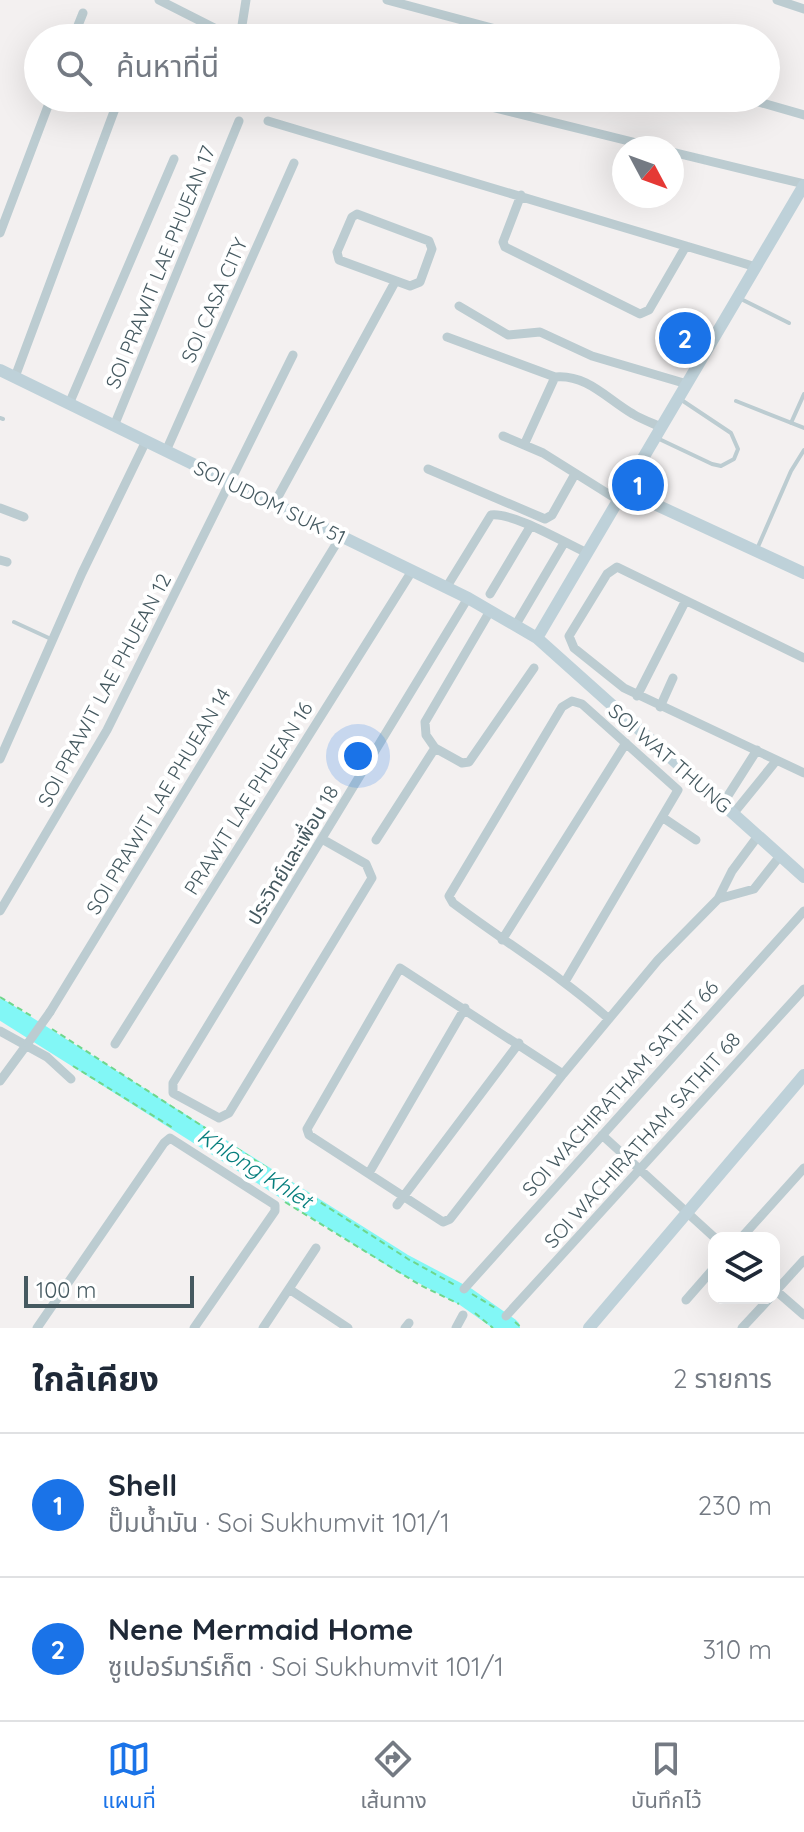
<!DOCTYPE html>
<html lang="th">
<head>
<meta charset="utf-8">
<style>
	:root { --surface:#fff; --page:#f6f6f7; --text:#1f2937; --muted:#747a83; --line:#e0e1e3; --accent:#1a73e8 }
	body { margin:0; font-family:Quicksand,"Noto Sans Thai",sans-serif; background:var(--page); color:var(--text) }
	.controls { position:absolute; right:24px; bottom:24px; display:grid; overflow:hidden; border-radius:16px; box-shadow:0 8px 32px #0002 }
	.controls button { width:72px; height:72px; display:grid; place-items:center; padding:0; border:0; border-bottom:2px solid var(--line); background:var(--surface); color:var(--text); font:40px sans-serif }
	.compass { position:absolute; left:612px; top:136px; width:72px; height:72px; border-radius:50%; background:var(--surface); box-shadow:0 8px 32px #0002; rotate:131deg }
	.scale { position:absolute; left:24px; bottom:20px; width:170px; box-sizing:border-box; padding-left:8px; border:4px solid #455960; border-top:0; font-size:22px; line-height:28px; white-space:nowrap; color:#455960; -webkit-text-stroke:6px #fff; paint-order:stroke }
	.you { position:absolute; left:358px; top:756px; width:28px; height:28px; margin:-20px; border:6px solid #fff; border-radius:50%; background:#1a73e8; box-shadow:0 0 0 12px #1a73e833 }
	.badge { display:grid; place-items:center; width:52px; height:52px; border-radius:50%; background:var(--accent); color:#fff; font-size:26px; font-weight:700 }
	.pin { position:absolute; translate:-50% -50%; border:4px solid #fff; box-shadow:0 2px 8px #0006 }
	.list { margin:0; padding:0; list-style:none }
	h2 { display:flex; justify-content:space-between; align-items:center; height:104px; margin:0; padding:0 32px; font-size:34px }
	h2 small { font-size:26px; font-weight:400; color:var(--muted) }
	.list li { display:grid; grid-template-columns:52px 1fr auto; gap:24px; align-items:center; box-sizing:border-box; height:144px; padding:0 32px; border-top:2px solid var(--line) }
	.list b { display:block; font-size:30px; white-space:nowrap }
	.list p { margin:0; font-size:26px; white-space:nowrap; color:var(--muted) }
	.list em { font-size:26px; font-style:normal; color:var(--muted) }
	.icon { flex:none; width:44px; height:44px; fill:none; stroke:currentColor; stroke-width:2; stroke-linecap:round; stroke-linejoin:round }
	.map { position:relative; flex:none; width:804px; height:1328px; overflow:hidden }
	.search { position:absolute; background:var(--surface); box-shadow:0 8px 32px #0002; left:24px; right:24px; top:24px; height:88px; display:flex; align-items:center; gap:20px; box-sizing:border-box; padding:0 28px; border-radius:44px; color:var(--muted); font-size:30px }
	.sheet { height:392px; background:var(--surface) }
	nav { display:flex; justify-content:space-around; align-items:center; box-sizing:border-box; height:112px; border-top:2px solid var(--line); background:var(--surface); font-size:22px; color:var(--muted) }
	nav a { display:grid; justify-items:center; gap:4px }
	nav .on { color:var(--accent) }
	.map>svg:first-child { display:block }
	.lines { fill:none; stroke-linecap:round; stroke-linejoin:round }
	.river { stroke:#82f7f6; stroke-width:20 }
	.path { stroke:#6ed78c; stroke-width:2; stroke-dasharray:6 4; stroke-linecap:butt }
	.lane { stroke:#bcccd1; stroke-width:4 }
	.street { stroke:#bcccd1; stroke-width:9 }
	.secondary { stroke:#bed1d9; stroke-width:12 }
	.street-bridge { stroke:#bcccd1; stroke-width:9 }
	.labels { text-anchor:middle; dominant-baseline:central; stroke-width:8; stroke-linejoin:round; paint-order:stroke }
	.street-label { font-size:20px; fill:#455960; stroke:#fff }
	.water-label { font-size:22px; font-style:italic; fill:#067e7d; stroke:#fff }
</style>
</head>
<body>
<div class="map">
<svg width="804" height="1328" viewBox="0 0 804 1328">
	<rect width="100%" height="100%" fill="#f3f0f0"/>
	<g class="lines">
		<!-- river -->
		<path class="river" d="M0 1009 402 1263 466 1297 510 1328"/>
		<!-- path -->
		<path class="path" d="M0 997 33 1017
			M52 1029 408 1259 455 1285
			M73 1066 173 1128
			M285 1202 420 1285 459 1304
			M472 1294 497 1309
			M475 1313 493 1328
			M515 1322 522 1328"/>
		<!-- lane -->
		<path class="lane" d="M741 299 789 323
			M736 401 804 428
			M0 418 3 419
			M791 423 804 394
			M657 438 712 464 721 466 734 459 738 449 731 433 680 399
			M757 549 791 471 804 450
			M14 622 51 639"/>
		<!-- street -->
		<path class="street" d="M159 0 234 38
			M387 0 529 38
			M777 0 804 9
			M73 38 83 13
			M240 38 246 0
			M455 98 657 148
			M745 98 804 115
			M268 121 756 267
			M672 152 804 184
			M521 195 503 242 505 247 640 314 649 310 686 246
			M357 214 429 241 432 249 420 282 410 286 339 260 337 252 352 217Z
			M0 233 51 98
			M459 306 508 335 540 332 592 356 687 384
			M447 337 555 377C587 374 607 399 633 414 641 419 652 423 661 427
			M15 377 119 98
			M69 404 174 159
			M114 426 239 121
			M503 436 543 453 618 500
			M524 445 555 377
			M166 451 294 163
			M428 469 545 519 552 515 575 474
			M274 504 395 282
			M0 508 24 517
			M0 560 7 562
			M446 588 491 515C513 512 565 543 587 553
			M490 594 530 527
			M515 626 564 543
			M804 658 617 567 607 574 569 636 574 648 624 688 804 773
			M637 696 685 602
			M660 707 673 678
			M435 748 462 763 469 762 534 668
			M0 759 82 573 146 441
			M722 805 757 750
			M733 814 776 761
			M665 819 696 840
			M322 839 366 864 372 878 229 1113 219 1118 173 1093V1083L468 598
			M376 840 435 748 426 735 425 722 490 611
			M718 899 754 889 780 856
			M0 911 107 730 293 355
			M502 940 626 743
			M566 980 678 790 582 704 572 701 562 707 449 896 453 903C506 943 560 975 609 1019
			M50 1012 341 536
			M0 1031 47 1057 71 1079
			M115 1044 412 571
			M563 1074 400 968 307 1129 309 1135 443 1222 450 1219 563 1074 658 960 718 899 732 871 758 836
			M0 1081 28 1043
			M602 1135 715 1238
			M369 1173 465 1008
			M397 1205 519 1043
			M741 1238 804 1168
			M289 1289 348 1328
			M464 1289 804 911
			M774 1289 804 1315
			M774 1293 804 1260
			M686 1300 714 1268
			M506 1316 804 989
			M37 1328 164 1143 170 1138 275 1205V1211L194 1328
			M263 1328 316 1248
			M405 1328 409 1323
			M456 1328 463 1315
			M742 1328 770 1298"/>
		<!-- secondary -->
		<path class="secondary" d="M0 370 468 598 537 638 804 877
			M624 490 804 573
			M537 638 804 185
			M589 1328 804 1075"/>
		<!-- street-bridge -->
		<path class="street-bridge" d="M28 1043 50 1012"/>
	</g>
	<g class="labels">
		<!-- street labels -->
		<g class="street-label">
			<text transform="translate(160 267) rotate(-68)">SOI PRAWIT LAE PHUEAN 17</text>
			<text transform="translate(214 300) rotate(-66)">SOI CASA CITY</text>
			<text transform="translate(270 502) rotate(26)">SOI UDOM SUK 51</text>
			<text transform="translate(104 690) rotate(-62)">SOI PRAWIT LAE PHUEAN 12</text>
			<text transform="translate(670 758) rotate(41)">SOI WAT THUNG</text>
			<text transform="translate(248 798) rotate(-58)">PRAWIT LAE PHUEAN 16</text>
			<text transform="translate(158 801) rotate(-59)">SOI PRAWIT LAE PHUEAN 14</text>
			<text transform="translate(292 855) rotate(-59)">ประวิทย์และเพื่อน 18</text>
			<text transform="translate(620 1088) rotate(-48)">SOI WACHIRATHAM SATHIT 66</text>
			<text transform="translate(642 1140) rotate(-48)">SOI WACHIRATHAM SATHIT 68</text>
		</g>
		<!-- water labels -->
		<g class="water-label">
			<text transform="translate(255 1168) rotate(32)">Khlong Khlet</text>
		</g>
	</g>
</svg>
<div class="controls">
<button><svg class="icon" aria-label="layers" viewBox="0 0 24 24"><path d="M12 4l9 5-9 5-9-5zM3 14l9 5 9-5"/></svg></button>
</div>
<svg class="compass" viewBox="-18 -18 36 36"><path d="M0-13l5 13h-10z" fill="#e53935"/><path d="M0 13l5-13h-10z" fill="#747a83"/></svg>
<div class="scale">100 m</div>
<div class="you"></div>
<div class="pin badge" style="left:638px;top:485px">1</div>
<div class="pin badge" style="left:685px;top:338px">2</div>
<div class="search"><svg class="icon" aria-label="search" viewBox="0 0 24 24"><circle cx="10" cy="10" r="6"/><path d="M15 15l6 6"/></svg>ค้นหาที่นี่</div>
</div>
<section class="sheet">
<h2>ใกล้เคียง<small>2 รายการ</small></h2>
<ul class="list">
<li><span class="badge">1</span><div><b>Shell</b><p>ปั๊มน้ำมัน · Soi Sukhumvit 101/1</p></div><em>230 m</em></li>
<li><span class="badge">2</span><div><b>Nene Mermaid Home</b><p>ซูเปอร์มาร์เก็ต · Soi Sukhumvit 101/1</p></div><em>310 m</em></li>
</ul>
</section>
<nav>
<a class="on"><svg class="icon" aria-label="map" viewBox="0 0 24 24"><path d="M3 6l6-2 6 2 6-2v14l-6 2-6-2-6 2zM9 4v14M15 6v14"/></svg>แผนที่</a>
<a><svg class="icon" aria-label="directions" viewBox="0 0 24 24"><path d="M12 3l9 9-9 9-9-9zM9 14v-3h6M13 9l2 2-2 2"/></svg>เส้นทาง</a>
<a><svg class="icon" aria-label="saved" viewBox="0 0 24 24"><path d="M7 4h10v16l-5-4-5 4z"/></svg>บันทึกไว้</a>
</nav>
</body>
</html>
